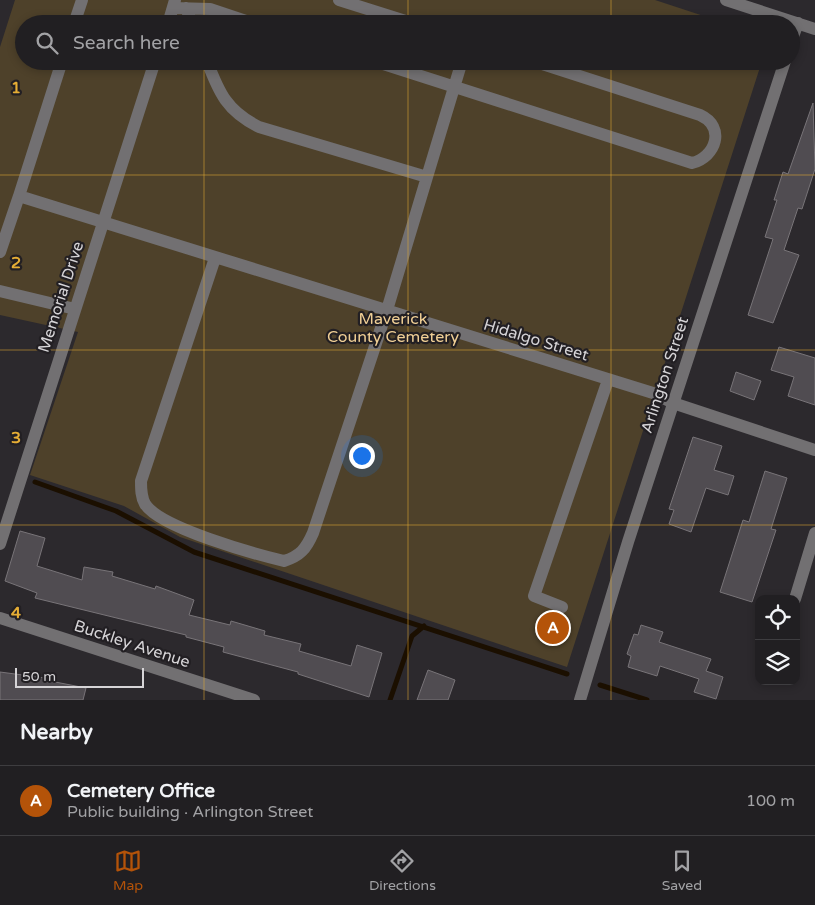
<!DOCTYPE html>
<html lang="en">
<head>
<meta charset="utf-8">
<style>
	:root { --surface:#211f22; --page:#29272a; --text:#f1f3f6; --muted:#a2a2a5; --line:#3e3d40; --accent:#b45309 }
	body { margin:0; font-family:"Varela Round",sans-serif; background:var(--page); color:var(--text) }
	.controls { position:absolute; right:15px; bottom:15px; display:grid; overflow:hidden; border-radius:10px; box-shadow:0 2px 8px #0003 }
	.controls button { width:45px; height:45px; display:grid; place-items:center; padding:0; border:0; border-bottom:1px solid var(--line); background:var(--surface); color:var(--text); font:25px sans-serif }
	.scale { position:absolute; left:15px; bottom:12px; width:129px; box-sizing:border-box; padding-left:5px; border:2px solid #d6d4d7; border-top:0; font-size:14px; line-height:18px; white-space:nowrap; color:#d6d4d7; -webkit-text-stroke:4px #221f23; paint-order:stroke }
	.you { position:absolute; left:361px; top:455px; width:18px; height:18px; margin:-12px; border:4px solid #fff; border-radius:50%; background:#1a73e8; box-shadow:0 0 0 8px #1a73e833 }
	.badge { display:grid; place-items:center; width:32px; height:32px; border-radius:50%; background:var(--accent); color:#fff; font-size:16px; font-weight:700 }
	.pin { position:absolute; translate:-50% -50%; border:2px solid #fff; box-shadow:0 1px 5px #0006 }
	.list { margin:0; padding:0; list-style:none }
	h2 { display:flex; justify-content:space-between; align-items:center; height:65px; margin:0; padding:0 20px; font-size:21px }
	h2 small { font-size:16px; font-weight:400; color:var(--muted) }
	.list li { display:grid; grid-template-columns:32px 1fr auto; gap:15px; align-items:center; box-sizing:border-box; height:70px; padding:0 20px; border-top:1px solid var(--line) }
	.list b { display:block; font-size:19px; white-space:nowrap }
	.list p { margin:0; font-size:16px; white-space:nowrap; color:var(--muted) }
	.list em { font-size:16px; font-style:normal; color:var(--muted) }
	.icon { flex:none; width:28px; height:28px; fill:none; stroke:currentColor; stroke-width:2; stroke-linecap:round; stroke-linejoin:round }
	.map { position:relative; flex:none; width:815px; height:700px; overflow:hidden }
	.search { position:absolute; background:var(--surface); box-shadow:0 2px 8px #0003; left:15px; right:15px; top:15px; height:55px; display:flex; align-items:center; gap:12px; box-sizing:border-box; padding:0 18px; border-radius:28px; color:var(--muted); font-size:19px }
	.sheet { height:135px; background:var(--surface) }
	nav { display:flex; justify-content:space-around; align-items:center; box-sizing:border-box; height:70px; border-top:1px solid var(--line); background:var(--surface); font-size:14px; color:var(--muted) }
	nav a { display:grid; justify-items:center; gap:2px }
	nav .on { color:var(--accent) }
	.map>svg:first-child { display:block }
	.green { fill:#4e412a }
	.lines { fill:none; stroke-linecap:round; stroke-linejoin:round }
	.stream { stroke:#1b0f00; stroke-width:5 }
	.building { fill:#504c51; stroke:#787478 }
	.minor { stroke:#727072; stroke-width:12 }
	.grid { fill:none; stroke:#e5ad35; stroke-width:1; stroke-opacity:0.55 }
	.labels { text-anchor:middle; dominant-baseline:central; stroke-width:4.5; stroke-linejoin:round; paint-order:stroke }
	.street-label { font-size:16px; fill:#d6d4d7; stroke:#221f23 }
	.park-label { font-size:16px; fill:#f0cf95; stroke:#221f23 }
	.grid-label { font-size:16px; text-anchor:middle; font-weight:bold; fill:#e5ad35; stroke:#221f23; stroke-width:4.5; stroke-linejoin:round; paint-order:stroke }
</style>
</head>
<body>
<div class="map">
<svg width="815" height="700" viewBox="0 0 815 700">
	<rect width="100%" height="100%" fill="#2c292d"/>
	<!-- green -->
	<path class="green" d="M15 0H655L728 24H24V61H762L567 667 180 537 124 506 30 475 78 332 0 315V47Z"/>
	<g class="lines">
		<!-- stream -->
		<path class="stream" d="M35 482 116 511 194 552 567 674
			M600 685 647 700
			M390 700 412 636 424 626"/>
	</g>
	<!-- building -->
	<path class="building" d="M813 103 815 169 802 209 798 208 784 250 799 255 773 323 748 315 773 239 765 237 777 200H774L783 172 788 174Z
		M779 347 815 358V405L788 396 794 377 771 370Z
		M736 372 761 381 754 400 730 391Z
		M693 437 722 446 714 470 734 476 728 495 706 488 691 532 669 524 674 510 669 509Z
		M765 471 787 478 771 529 776 530 752 602 720 592 743 520 749 522Z
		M20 531 45 538 37 566 82 580 84 567 113 572 112 576 155 589 156 586 194 600 189 615 230 625 231 621 265 631 264 635 301 644 299 651 351 666 357 645 382 653 369 697 298 674V672L223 652 224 647 186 637V635L35 598 37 593 5 581Z
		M545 615 567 623 561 641 541 633Z
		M641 625 663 632 659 642 711 659 706 671 723 677 716 699 694 692 699 679 660 666 657 676 628 667 631 656 627 654 634 634 638 635Z
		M428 670 455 680 448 700H417Z
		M0 672 45 678V680L86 688 83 700H0Z"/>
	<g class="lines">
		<!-- minor -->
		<path class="minor" d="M339 0 415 24
			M726 0 815 29
			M173 8 210 9 255 24
			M186 8 192 24
			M74 24 82 0
			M168 24 175 0
			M791 42 798 23
			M62 61 19 196 653 393 673 403 815 450
			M207 61C219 93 227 111 259 127L427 177 387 310 313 533C306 549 300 556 284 561 255 554 160 528 145 504 141 497 141 489 141 481L215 258
			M374 61 692 163C716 157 726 127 700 115L533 61
			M427 177 462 61
			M0 252 19 196
			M0 291 75 309
			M0 544 155 61
			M795 599 815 533
			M562 607 534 596 608 380
			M0 618 254 700
			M580 700 628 542 785 61"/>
	</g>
	<!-- grid -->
	<path class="grid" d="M204 0V24M408 0V24M611 0V24M204 61V700M408 61V700M611 61V700M0 175H815M0 350H815M0 525H815"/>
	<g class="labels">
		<!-- street labels -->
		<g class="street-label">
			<text transform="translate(61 297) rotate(-72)">Memorial Drive</text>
			<text transform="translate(536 340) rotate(17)">Hidalgo Street</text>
			<text transform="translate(665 375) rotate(-72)">Arlington Street</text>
			<text transform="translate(132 644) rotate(18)">Buckley Avenue</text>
		</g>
		<!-- park labels -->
		<g class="park-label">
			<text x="393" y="319">Maverick<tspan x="393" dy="18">County Cemetery</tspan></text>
		</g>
	</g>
	<g class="grid-label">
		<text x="16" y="93">1</text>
		<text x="16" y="268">2</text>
		<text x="16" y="443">3</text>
		<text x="16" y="618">4</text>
	</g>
</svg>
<div class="controls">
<button><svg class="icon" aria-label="locate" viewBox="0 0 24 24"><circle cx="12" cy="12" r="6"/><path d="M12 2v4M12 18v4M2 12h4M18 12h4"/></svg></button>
<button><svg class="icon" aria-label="layers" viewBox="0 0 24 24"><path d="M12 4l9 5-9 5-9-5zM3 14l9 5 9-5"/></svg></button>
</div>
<div class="scale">50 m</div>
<div class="you"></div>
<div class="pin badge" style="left:553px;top:628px">A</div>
<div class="search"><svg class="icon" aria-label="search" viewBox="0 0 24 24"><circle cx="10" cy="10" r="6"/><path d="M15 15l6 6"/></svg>Search here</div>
</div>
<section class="sheet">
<h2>Nearby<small></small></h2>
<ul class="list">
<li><span class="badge">A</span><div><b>Cemetery Office</b><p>Public building · Arlington Street</p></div><em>100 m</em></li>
</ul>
</section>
<nav>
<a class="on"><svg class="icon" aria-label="map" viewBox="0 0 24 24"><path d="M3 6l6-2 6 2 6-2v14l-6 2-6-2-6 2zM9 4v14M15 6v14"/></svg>Map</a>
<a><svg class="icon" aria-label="directions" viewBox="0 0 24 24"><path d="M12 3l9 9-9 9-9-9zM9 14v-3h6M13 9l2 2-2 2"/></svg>Directions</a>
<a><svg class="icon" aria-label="saved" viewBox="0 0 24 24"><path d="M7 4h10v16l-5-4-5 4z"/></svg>Saved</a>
</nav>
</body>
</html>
